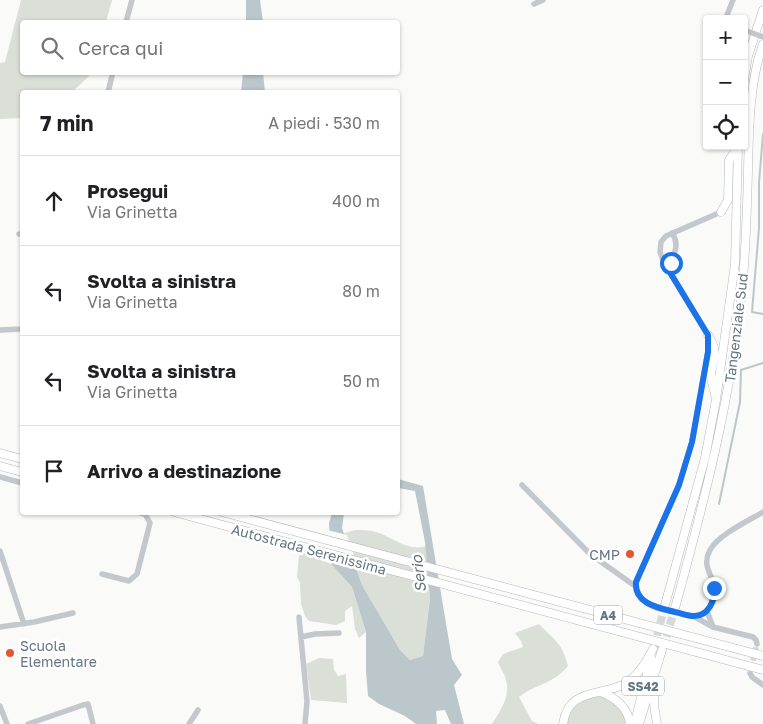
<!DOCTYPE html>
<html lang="it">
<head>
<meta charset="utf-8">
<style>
	:root { --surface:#fff; --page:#f6f6f6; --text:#202124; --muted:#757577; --line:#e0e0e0 }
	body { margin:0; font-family:"Golos Text",sans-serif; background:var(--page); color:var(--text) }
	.controls { position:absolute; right:15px; top:15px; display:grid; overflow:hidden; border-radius:5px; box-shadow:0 1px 4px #0004 }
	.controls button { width:45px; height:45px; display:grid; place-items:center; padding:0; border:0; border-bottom:1px solid var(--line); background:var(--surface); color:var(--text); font:25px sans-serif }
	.stop { position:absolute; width:15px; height:15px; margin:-11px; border:4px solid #1a73e8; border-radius:50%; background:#fff }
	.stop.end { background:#1a73e8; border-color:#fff; box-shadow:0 1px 5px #0008 }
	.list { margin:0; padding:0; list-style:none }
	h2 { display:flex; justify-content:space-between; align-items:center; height:65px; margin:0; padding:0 20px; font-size:21px }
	h2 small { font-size:16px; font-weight:400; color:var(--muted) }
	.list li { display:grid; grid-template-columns:32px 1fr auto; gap:15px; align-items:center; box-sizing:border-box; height:90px; padding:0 20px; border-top:1px solid var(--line) }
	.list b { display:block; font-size:19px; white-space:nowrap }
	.list p { margin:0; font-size:16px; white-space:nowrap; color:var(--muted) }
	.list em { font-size:16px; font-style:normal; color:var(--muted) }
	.icon { flex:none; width:28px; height:28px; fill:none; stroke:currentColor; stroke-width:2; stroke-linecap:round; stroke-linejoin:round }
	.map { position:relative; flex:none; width:763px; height:724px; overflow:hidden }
	.search { position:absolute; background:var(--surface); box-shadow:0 1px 4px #0004; left:20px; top:20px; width:380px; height:55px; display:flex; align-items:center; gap:12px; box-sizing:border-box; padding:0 18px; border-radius:5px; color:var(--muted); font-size:19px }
	.panel { position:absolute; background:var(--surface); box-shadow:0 1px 4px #0004; left:20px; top:90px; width:380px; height:425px; border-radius:5px }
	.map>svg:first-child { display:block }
	.green { fill:#dadfd7 }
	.water { fill:#bbc7cb }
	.pier { fill:#fafaf8 }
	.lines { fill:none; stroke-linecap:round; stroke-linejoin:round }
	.stream { stroke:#bbc7cb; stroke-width:2 }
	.minor-tunnel { stroke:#d5d9db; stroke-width:5.5; stroke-dasharray:5.5 3; stroke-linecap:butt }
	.highway-tunnel { stroke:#d5d9db; stroke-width:8; stroke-dasharray:8 4; stroke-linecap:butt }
	.highway-casing { stroke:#b4b9bd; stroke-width:9 }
	.minor { stroke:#c3c8cc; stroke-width:5.5 }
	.highway { stroke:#fff; stroke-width:8 }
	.minor-bridge { stroke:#c3c8cc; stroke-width:5.5 }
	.route { stroke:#1a73e8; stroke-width:6 }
	.poi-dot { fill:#e4572e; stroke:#fff; stroke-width:2 }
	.labels { text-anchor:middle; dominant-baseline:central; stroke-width:5; stroke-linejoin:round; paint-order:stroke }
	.shield { fill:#fff; stroke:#939fa8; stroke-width:1 }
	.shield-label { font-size:12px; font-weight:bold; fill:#657683 }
	.street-label { font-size:14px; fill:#657683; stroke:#fff }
	.poi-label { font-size:14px; fill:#657683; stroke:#fff; text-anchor:end }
	.water-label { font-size:15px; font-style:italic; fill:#60757c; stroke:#fff }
</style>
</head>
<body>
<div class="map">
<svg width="763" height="724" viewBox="0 0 763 724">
	<rect width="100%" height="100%" fill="#fafaf8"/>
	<!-- green -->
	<path class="green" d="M21 0H112L106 22H22V72L91 73 88 77 72 92H22V118L0 119V63L5 62Z
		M356 530C362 530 370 530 376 532 393 537 407 552 426 546L430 599 423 656 410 660 400 650 362 585 344 533Z
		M303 552 331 564 352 587 366 632 359 638 355 629 352 606 345 611V621L336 625 309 621 305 616 301 604 300 583 297 577 299 555Z
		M539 624C556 642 561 641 568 666 552 685 537 683 519 697L532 721 538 724H492C500 711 511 696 506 680 505 674 500 668 498 662L503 654 523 647 521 641 515 633Z
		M319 658 333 659 334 670 338 676 346 674 347 703 311 700 306 664Z
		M593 696C613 697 622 705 627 724H567C570 708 579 702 593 696Z"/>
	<!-- water -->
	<path class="water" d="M246 0H260L263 22H246Z
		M243 73H263L265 92H241Z
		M398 479 423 486 452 659 462 675 454 685 464 724H451L445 710 436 711 437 724H416L405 716 379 704 368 696 366 671V632L352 587 331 564 329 523 332 513H344L342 528 362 585 400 650 410 660 423 656 430 599 425 542 415 491 398 488Z"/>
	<!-- pier -->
	<path class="pier" d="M327 530 347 535 358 567 328 559Z"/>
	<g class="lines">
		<!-- stream -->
		<path class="stream" d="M763 134 759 183V228L752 312 763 314
			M719 504 740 402 741 370 763 363"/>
		<!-- minor-tunnel -->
		<path class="minor-tunnel" d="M751 669 757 644"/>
		<!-- highway-tunnel -->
		<path class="highway-tunnel" d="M654 647 665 605
			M663 648 675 608"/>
		<defs>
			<path id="highway" d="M744 80 748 56 763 10
				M721 212 728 200 729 160 738 147
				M708 335C719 352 713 356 711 375 711 381 714 389 715 395
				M0 453 22 459
				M0 466 22 472
				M174 512 763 670
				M222 512 763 656
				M665 605 705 458 716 400 735 264 738 146
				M675 608C704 503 731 398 742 289 746 250 747 211 748 171 749 129 749 84 763 44
				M655 685 654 705 657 724
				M601 692C616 698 628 707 630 724
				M635 722 651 658
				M563 724C568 690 595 696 620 686 636 680 646 663 653 649
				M639 724 662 650"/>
		</defs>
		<!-- highway casing -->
		<use href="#highway" class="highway-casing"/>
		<!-- minor -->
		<path class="minor" d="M534 4 543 0
			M728 19 727 15 733 0
			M126 22 132 0
			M108 92 113 72
			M721 212 666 236 661 242 660 252 664 263 708 335V351L692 442 679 485 636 582C635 593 642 601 652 606 658 609 667 610 674 612 680 613 686 616 692 616 704 617 714 605 715 594 716 577 700 568 710 550 718 535 748 521 763 512
			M19 234 22 233
			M671 272C670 257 682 247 672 233
			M0 330 22 329
			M0 477 22 483
			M522 485 590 554 635 586
			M0 551 24 624
			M102 574 129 581 137 574 150 523 145 514 137 512
			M693 616 713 627 707 611
			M299 617 307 701 305 724
			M0 627 34 622 73 613
			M713 627 753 637 756 640 757 644
			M301 637 315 634 339 633
			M750 673 752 677 763 685
			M0 706 7 724
			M28 724 83 705 88 704 93 724
			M189 724 198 710"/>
		<!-- highway -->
		<use href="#highway" class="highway"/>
		<!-- minor-bridge -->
		<path class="minor-bridge" d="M744 30 763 37"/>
	</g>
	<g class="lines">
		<!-- route -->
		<path class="route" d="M671 263V274L708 335V352L692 442 679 485 636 582C634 604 659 608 675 612 681 613 688 616 694 616 709 616 715 600 714 588"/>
	</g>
	<!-- markers -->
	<g class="poi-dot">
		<circle cx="630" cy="554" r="5"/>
		<circle cx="10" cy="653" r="5"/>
	</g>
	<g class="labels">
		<!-- shield labels -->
		<g class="shield">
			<rect x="594" y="605.5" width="28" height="19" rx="4"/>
			<rect x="622" y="676.5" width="42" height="19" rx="4"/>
		</g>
		<g class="shield-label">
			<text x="608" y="615">A4</text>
			<text x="643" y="686">SS42</text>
		</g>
		<!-- street labels -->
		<g class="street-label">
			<text transform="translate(736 328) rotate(-83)">Tangenziale Sud</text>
			<text transform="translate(309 549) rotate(15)">Autostrada Serenissima</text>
		</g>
		<!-- poi labels -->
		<g class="poi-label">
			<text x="620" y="554">CMP</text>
			<text x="20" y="645" text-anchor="start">Scuola<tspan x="20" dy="16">Elementare</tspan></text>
		</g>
		<!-- water labels -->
		<g class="water-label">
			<text transform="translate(418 574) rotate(-97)">Serio</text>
		</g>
	</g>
</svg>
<div class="controls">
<button>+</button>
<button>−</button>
<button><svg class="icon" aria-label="locate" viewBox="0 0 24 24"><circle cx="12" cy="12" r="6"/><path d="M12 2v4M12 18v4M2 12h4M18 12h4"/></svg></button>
</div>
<div class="stop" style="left:671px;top:263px"></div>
<div class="stop end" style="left:714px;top:588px"></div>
<div class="search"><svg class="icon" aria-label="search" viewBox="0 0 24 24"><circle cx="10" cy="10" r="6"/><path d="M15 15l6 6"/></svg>Cerca qui</div>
<section class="panel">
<h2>7 min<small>A piedi · 530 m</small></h2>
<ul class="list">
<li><svg class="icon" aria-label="ahead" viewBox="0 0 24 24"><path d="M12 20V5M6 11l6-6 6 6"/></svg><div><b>Prosegui</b><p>Via Grinetta</p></div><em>400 m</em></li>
<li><svg class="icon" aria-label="left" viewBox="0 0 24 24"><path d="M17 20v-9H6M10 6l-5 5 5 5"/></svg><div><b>Svolta a sinistra</b><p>Via Grinetta</p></div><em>80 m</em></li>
<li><svg class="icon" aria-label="left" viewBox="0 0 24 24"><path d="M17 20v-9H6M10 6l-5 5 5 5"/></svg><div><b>Svolta a sinistra</b><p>Via Grinetta</p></div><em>50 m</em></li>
<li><svg class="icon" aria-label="arrive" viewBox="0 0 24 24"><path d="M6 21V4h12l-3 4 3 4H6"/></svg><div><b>Arrivo a destinazione</b></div></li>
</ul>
</section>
</div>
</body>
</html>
